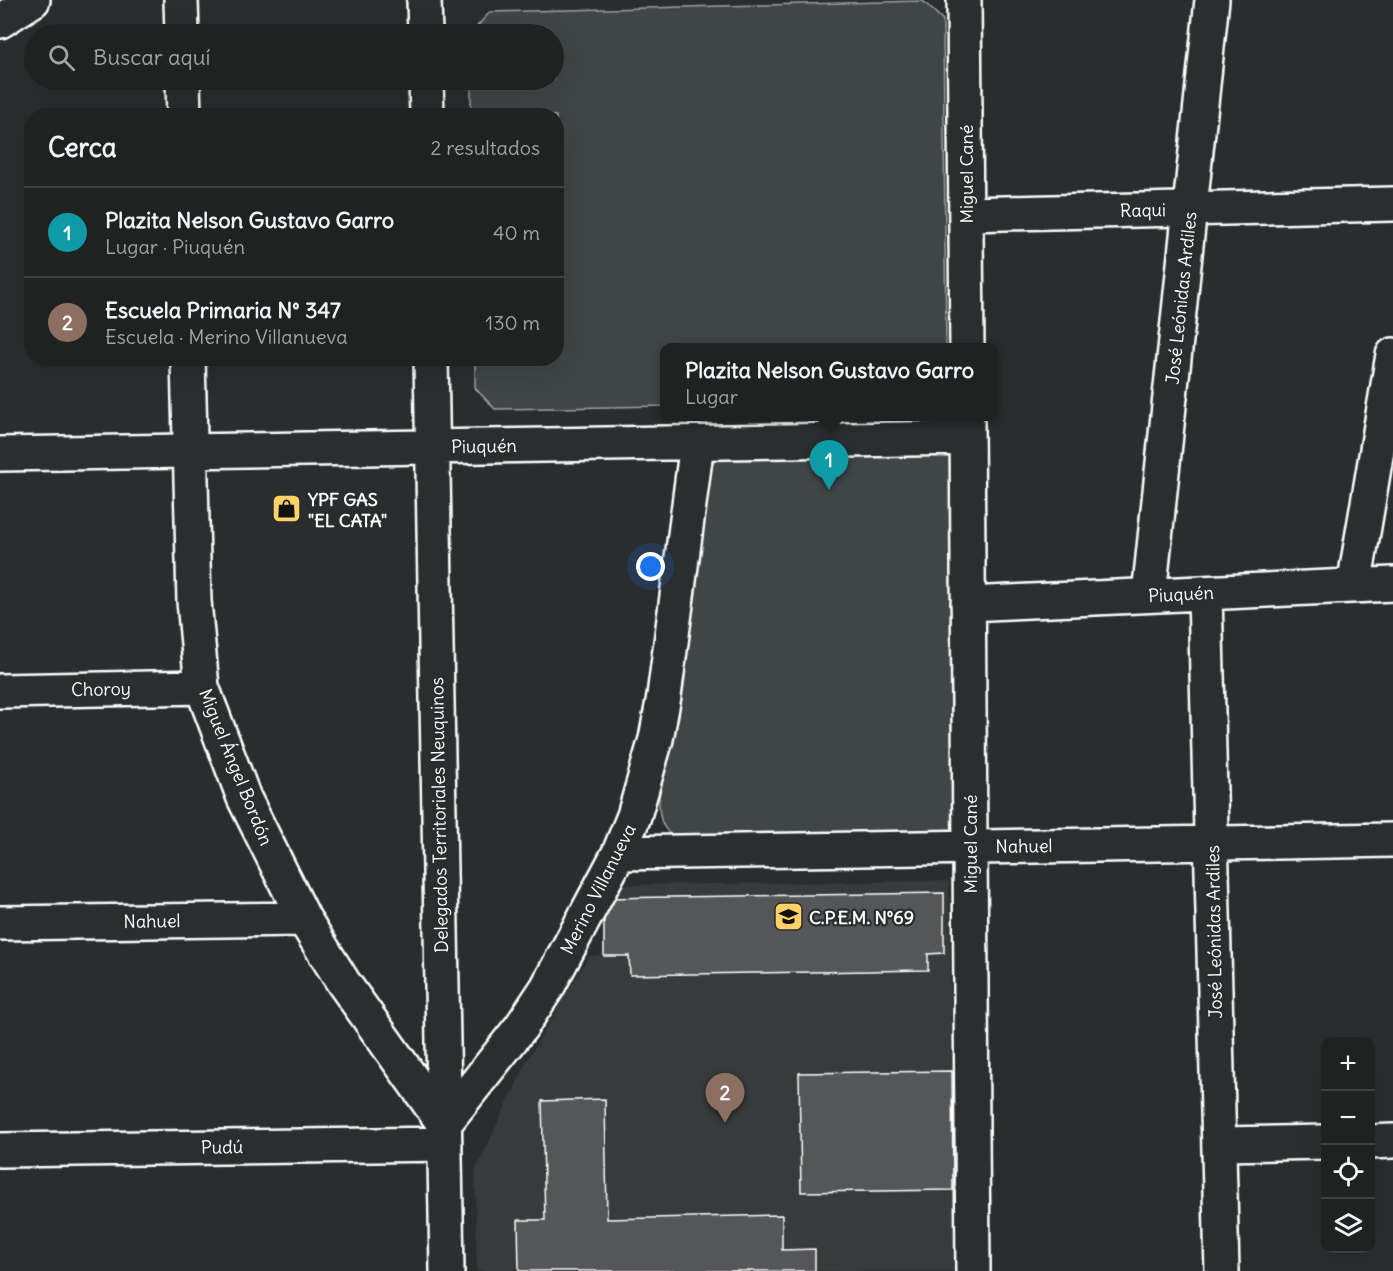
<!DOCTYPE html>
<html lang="es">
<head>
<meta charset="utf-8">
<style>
	:root { --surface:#202222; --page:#2d2f2f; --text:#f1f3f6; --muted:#a2a4a5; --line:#3d3f40; --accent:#ea580c }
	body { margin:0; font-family:Delius,sans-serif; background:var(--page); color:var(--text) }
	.controls { position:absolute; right:18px; bottom:18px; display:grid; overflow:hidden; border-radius:12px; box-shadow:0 6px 24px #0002 }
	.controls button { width:54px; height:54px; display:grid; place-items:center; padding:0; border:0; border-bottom:2px solid var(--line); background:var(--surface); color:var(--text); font:30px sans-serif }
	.you { position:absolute; left:651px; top:567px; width:21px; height:21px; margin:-15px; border:4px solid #fff; border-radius:50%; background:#1a73e8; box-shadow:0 0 0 9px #1a73e833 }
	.badge { display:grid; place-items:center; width:39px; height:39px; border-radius:50%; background:var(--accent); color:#fff; font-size:20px; font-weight:700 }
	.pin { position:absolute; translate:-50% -50px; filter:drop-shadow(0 2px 3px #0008) }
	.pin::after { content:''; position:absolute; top:32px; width:21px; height:18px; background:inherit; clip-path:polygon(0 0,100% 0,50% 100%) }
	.popup { position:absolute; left:660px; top:343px; width:339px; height:78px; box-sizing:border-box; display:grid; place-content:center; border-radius:12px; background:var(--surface); filter:drop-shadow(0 2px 4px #0005); font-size:20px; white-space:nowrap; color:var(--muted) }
	.popup b { font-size:22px; color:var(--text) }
	.popup::after { content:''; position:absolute; left:50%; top:100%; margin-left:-12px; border:12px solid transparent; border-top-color:var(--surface) }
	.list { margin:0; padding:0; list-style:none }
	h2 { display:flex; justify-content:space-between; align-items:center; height:78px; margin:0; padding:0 24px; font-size:26px }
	h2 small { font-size:20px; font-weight:400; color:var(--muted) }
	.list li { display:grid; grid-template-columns:39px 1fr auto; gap:18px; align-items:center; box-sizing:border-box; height:90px; padding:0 24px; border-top:2px solid var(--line) }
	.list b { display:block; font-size:22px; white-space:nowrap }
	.list p { margin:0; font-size:20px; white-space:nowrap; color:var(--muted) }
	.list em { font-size:20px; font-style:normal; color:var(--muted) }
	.icon { flex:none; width:33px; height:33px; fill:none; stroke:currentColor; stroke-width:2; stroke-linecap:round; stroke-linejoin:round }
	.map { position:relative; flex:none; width:1393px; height:1271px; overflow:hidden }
	.search { position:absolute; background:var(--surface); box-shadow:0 6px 24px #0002; left:24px; top:24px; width:540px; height:66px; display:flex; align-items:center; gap:15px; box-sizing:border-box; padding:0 21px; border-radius:33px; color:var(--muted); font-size:22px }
	.panel { position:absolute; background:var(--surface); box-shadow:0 6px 24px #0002; left:24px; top:108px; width:540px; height:258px; border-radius:24px }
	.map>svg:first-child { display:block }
	.built { fill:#373a3b }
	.green { fill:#414445; stroke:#a0a2a2; stroke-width:1.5 }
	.building { fill:#555758; stroke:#fff; stroke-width:1.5 }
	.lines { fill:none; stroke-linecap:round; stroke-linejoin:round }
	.minor-casing { stroke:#fff; stroke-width:38 }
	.minor { stroke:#2a2d2e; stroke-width:33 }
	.labels { text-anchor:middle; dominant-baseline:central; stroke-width:4.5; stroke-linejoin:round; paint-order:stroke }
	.street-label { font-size:18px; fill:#fff; stroke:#2a2d2e }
	.poi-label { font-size:18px; font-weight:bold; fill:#fff; stroke:#2a2d2e; text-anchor:start }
</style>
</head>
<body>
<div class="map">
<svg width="1393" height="1271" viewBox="0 0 1393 1271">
	<rect width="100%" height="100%" fill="#2a2d2e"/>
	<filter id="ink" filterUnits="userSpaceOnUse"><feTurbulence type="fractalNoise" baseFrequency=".0167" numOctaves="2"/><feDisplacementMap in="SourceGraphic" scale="12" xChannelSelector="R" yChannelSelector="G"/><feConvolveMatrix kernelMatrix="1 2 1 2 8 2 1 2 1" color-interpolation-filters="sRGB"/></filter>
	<g filter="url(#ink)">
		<!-- built -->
		<path class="built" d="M949 881 955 1271H477L475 1171 528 1059 589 956 604 955 615 885Z"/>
		<!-- green -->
		<path class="green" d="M923 1 943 20 946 347 664 348V406L495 409 475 388V359L556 358V116L471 115V80H554V34H470L490 12Z
			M936 449 955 456 956 828 946 833 673 837C660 826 659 815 659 799L703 485C705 472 709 465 720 457Z"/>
		<!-- building -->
		<path class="building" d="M944 893V953L928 954V970L630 975 629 956H604V898Z
			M952 1071 953 1190 801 1192 799 1073Z
			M605 1099 607 1219 782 1215V1250L815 1249V1271H519L518 1220H545L542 1101Z"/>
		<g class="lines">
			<defs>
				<path id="minor" d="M181 0 182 34
					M424 0 425 34
					M964 0 967 348
					M0 21 33 0
					M183 80 184 116
					M426 80 427 116
					M966 214 1393 204
					M188 358 194 601 202 687 244 798 304 919 343 982 444 1124 521 1027 547 988 619 853 634 816 656 739 664 696 697 443
					M431 358 447 1271
					M967 418 973 1271
					M0 454 967 438
					M1354 586 1393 355
					M1205 593 1222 1271
					M1149 595 1212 0
					M968 604 1393 584
					M0 691 202 687
					M619 853 1393 840
					M0 923 304 919
					M1370 1142 1393 1141
					M1219 1144 1326 1142
					M0 1150 445 1144"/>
			</defs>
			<!-- minor casing -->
			<use href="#minor" class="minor-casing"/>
			<!-- minor -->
			<use href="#minor" class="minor"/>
		</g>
	</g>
	<!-- icons -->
	<defs>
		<symbol id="shop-square" viewBox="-11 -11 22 22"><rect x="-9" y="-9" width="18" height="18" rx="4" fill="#ffd166" stroke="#2a2d2e"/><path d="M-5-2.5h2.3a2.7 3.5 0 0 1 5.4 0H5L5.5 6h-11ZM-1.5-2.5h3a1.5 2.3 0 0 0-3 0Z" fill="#111"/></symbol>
		<symbol id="school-square" viewBox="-11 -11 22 22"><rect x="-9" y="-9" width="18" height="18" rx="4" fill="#ffd166" stroke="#2a2d2e"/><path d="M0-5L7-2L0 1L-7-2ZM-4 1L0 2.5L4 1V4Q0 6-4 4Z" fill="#111"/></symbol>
	</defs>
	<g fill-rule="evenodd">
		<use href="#shop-square" x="270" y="492" width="33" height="33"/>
		<use href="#school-square" x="772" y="900" width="33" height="33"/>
	</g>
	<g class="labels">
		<!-- street labels -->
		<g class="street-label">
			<text transform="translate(966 174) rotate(-90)">Miguel Cané</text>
			<text transform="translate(1143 210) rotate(-1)">Raqui</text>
			<text transform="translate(1181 298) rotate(-84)">José Leónidas Ardiles</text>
			<text transform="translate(484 446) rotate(-1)">Piuquén</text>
			<text transform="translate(1181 594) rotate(-3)">Piuquén</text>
			<text transform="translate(101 689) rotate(-1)">Choroy</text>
			<text transform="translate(236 767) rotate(68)">Miguel Ángel Bordón</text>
			<text transform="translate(439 815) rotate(-91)">Delegados Territoriales Neuquinos</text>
			<text transform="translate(970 844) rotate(-90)">Miguel Cané</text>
			<text transform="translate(1024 846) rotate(-1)">Nahuel</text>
			<text transform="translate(598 889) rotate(-63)">Merino Villanueva</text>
			<text transform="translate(152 921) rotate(-1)">Nahuel</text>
			<text transform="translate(1214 932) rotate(-91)">José Leónidas Ardiles</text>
			<text transform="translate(222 1147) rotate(-1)">Pudú</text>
		</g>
		<!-- poi labels -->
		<g class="poi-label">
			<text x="308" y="499">YPF GAS<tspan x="308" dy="21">"EL CATA"</tspan></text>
			<text x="809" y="917">C.P.E.M. Nº69</text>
		</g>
	</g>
</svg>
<div class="controls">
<button>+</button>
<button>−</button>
<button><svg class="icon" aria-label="locate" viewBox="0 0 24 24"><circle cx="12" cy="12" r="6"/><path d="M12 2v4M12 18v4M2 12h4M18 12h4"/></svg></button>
<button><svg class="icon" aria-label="layers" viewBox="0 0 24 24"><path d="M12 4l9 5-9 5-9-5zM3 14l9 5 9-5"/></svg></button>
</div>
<div class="you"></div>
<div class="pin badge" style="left:829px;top:490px;background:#0f9aa8">1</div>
<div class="popup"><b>Plazita Nelson Gustavo Garro</b>Lugar</div>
<div class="pin badge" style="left:725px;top:1123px;background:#8d6e63">2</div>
<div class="search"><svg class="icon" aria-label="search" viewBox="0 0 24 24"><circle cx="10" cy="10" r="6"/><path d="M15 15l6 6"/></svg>Buscar aquí</div>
<section class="panel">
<h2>Cerca<small>2 resultados</small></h2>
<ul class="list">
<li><span class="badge" style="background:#0f9aa8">1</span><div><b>Plazita Nelson Gustavo Garro</b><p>Lugar · Piuquén</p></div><em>40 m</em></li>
<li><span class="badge" style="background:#8d6e63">2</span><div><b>Escuela Primaria N° 347</b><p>Escuela · Merino Villanueva</p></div><em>130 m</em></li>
</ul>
</section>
</div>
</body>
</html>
